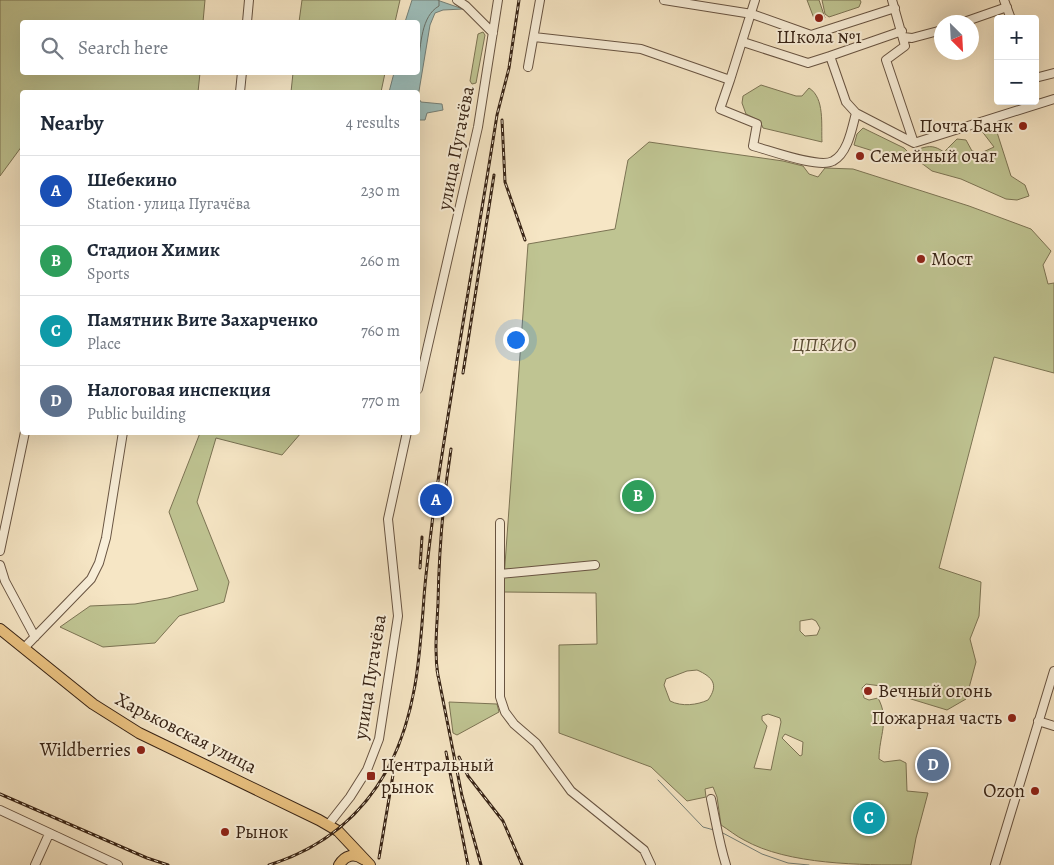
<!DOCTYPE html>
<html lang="en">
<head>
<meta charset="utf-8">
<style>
	:root { --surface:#fff; --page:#f6f6f7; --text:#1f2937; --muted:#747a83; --line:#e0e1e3; --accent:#8f2418 }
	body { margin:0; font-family:Alegreya,serif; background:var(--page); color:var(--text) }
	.controls { position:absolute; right:15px; top:15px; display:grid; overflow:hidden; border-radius:5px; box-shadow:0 5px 20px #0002 }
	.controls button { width:45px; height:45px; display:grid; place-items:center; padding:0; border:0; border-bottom:1px solid var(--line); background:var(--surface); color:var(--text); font:25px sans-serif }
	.compass { position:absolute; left:934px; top:15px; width:45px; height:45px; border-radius:50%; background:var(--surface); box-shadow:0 5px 20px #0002; rotate:156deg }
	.you { position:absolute; left:515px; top:339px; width:18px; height:18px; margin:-12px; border:4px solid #fff; border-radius:50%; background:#1a73e8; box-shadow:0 0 0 8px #1a73e833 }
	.badge { display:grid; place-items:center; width:32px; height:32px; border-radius:50%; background:var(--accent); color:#fff; font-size:16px; font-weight:700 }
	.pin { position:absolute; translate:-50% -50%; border:2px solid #fff; box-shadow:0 1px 5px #0006 }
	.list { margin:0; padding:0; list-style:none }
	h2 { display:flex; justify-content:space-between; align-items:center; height:65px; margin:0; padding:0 20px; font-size:21px }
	h2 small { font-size:16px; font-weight:400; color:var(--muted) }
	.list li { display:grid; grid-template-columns:32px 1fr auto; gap:15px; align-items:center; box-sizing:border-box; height:70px; padding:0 20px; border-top:1px solid var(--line) }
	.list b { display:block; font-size:19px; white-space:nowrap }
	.list p { margin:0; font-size:16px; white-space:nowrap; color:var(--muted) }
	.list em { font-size:16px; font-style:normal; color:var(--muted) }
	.icon { flex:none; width:28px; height:28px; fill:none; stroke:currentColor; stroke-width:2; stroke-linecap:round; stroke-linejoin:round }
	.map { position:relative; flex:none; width:1054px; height:865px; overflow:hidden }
	.search { position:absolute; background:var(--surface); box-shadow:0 5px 20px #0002; left:20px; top:20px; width:400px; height:55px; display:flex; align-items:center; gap:12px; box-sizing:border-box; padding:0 18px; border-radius:5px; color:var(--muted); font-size:19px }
	.panel { position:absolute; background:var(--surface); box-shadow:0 5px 20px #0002; left:20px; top:90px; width:400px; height:345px; border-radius:5px }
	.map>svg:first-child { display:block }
	.green { fill:#bfc492; stroke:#7c7454; fill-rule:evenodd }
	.water { fill:#9ebeba; stroke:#758078 }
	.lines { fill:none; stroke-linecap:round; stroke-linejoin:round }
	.shore { stroke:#6b7168; stroke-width:1 }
	.stream { stroke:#758078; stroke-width:1 }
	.minor-casing { stroke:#685442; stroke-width:10 }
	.major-casing { stroke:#382416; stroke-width:12 }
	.minor { stroke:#f9efd9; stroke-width:8 }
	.major { stroke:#ebc382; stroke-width:10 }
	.rail-casing { stroke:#382416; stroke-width:3 }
	.rail { stroke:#f9efd9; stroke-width:1; stroke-dasharray:4; stroke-linecap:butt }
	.poi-dot { fill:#8f2418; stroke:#f9efd9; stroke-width:2 }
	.labels { text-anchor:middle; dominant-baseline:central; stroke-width:4; stroke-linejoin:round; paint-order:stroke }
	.poi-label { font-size:19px; fill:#382416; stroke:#f9efd9; text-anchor:start }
	.street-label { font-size:19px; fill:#382416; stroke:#f9efd9 }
	.park-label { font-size:19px; font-style:italic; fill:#5a4c35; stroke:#f9efd9 }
</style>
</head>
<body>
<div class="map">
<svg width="1054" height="865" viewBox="0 0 1054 865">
	<rect width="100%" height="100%" fill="#f6e6c5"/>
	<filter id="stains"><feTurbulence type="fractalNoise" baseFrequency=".004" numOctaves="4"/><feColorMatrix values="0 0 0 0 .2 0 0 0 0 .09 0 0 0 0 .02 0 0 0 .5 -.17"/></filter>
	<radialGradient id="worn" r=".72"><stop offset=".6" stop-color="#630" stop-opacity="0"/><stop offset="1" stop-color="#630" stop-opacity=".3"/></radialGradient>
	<!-- green -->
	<path class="green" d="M0 0H205L203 22H22V72L200 73 198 92 25 91 22 92V146L0 176Z
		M302 0H400L395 22H299Z
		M807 0H819L825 18 815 21Z
		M822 0H860L861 2 859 7 829 17 825 14Z
		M483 32 485 35 476 83 472 84 470 81 478 34Z
		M293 73V72L385 73 381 92H291Z
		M761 85 796 96H802L809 88C825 98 821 125 822 142L763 128 760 121 746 114 742 103 743 96Z
		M995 126 1011 176 1025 185 1029 196 1017 200 1006 199 961 179 932 171 916 159 919 149C930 145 935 146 944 152L957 139 966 140 972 151 981 153 994 147 981 130Z
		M863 128 904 148 909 153 908 159 902 160 854 145 857 134Z
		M649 142 783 161 803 166 809 174 818 177 825 168 853 169 969 206 1031 229 1051 251 1043 265 1048 284 1054 283V373L994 357 939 568 981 582 979 616 970 639 976 662 966 699 947 710 911 699 881 686 866 684 862 688 864 698 869 700 878 698C890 720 879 736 879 759L884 762 900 760 906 763 907 791 928 793 916 838 911 865C862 865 788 865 744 840 736 836 729 830 721 825L717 797 713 787 705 789 706 797 687 801 651 767 559 733V645L597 644 596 593 503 592 528 244 615 229 628 160ZM812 619 816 621 820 628 817 635 805 636 800 631V621ZM697 670C713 677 719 685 708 700 697 705 682 707 670 701L664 685 666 679 687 671ZM768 714 780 718 781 722 771 770 754 768 767 726 762 720V716ZM785 734 803 742 802 755 800 756 782 738Z
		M200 433H301L282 455 216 438 197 502 229 582 224 602 179 616 155 643 103 647 60 627 90 606 135 604 168 598 198 590 169 512Z
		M449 702 497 704 499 712 457 735 453 733Z"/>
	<!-- water -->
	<path class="water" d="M412 0H437L463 9 443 10 435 13 430 25 418 97 421 102 442 104 443 110 427 113 425 120H418V92H389L394 73 418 72V22H405Z"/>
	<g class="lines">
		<!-- shore -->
		<path class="shore" d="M418 64C421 45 421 16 439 6V0"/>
		<!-- stream -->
		<path class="stream" d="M658 780 703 827 714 830
			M721 832 762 854 788 863 809 865"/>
		<defs>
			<path id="minor" d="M457 0 466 6 493 33
				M664 0 752 14 811 35 895 8
				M892 0 905 46 886 60 914 143
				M1004 0 1011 19
				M247 22 249 0
				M964 22 1007 7
				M902 31 830 56 846 102 856 113 914 143 1054 99
				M534 37 641 49 730 80 720 109 757 124 753 146C769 150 819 169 833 161 848 153 852 128 856 113
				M903 37 912 38 942 30
				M743 42 808 63 830 56
				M528 67 540 0
				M1035 78 1054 73
				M730 80 755 0
				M240 92 242 72
				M418 389 478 127 498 0
				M500 523V697L505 712 514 724 536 743 571 791 644 850 651 865
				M0 551 25 432
				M0 565 5 581 35 637
				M500 574 595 565
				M24 648 91 579 99 563 106 538 123 432
				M1038 721 1054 726
				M711 799C716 822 719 843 726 865
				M0 810 118 865
				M328 825 350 797 367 770 379 739 398 616 388 519 407 432
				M35 865 49 834
				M995 865 1054 671"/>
			<path id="major" d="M0 629 93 704 139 733 319 820 338 831 370 865
				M339 865C345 855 354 853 363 859"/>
		</defs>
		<!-- minor casing -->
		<use href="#minor" class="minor-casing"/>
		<!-- major casing -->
		<use href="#major" class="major-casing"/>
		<!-- minor -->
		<use href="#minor" class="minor"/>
		<!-- major -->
		<use href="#major" class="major"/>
		<defs>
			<path id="rail" d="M502 120 505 182 525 240
				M463 373 494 175
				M420 568 422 537
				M437 670 462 796 481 865
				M438 676C434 651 437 627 438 603 439 551 443 500 451 449
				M446 752 468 865
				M459 757 468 776 503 821 522 865
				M0 794 147 858 168 865
				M379 858 395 763
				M269 865C320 849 361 817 387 770 416 717 420 656 424 597 426 570 430 542 433 515 452 382 476 249 497 115L509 68 519 0"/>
		</defs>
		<!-- rail casing -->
		<use href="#rail" class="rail-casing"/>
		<!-- rail -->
		<use href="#rail" class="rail"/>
	</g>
	<!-- markers -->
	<g class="poi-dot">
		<circle cx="819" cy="18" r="5"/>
		<circle cx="1023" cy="126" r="5"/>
		<circle cx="860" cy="156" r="5"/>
		<circle cx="921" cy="259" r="5"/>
		<circle cx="868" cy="691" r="5"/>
		<circle cx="1012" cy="718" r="5"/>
		<circle cx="141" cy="750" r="5"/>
		<rect x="366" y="771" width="10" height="10" rx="2.5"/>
		<circle cx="1035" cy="791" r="5"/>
		<circle cx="225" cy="832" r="5"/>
	</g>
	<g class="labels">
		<!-- poi labels -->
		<g class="poi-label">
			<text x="819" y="37" text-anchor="middle">Школа №1</text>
			<text x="1013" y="126" text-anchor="end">Почта Банк</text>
			<text x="870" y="156">Семейный очаг</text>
			<text x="931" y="259">Мост</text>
			<text x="878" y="691">Вечный огонь</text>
			<text x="1002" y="718" text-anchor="end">Пожарная часть</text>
			<text x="131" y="750" text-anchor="end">Wildberries</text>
			<text x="381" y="765">Центральный<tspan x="381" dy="22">рынок</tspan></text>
			<text x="1025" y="791" text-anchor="end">Ozon</text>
			<text x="235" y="832">Рынок</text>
		</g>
		<!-- street labels -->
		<g class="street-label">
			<text transform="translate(456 148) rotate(-79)">улица Пугачёва</text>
			<text transform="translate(370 677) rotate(-81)">улица Пугачёва</text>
			<text transform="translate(186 733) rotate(27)">Харьковская улица</text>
		</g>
		<!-- park labels -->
		<g class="park-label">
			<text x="824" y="345">ЦПКИО</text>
		</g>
	</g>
	<rect width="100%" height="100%" filter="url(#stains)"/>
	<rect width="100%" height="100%" fill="url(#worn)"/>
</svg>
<div class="controls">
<button>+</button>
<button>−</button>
</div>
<svg class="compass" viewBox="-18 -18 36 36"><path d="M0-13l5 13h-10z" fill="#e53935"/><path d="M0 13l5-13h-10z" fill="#747a83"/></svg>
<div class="you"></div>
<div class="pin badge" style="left:436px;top:500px;background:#1a4fb4">A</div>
<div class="pin badge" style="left:638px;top:496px;background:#2e9e5b">B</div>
<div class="pin badge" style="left:869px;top:818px;background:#0f9aa8">C</div>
<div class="pin badge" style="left:933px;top:765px;background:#5c6f8a">D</div>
<div class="search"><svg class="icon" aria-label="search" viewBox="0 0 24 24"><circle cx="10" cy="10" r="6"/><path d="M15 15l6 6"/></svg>Search here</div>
<section class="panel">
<h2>Nearby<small>4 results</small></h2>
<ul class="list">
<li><span class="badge" style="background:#1a4fb4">A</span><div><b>Шебекино</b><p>Station · улица Пугачёва</p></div><em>230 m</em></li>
<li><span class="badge" style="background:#2e9e5b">B</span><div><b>Стадион Химик</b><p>Sports</p></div><em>260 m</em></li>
<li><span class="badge" style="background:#0f9aa8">C</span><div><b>Памятник Вите Захарченко</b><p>Place</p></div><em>760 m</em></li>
<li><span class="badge" style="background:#5c6f8a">D</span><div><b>Налоговая инспекция</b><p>Public building</p></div><em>770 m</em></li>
</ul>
</section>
</div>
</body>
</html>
